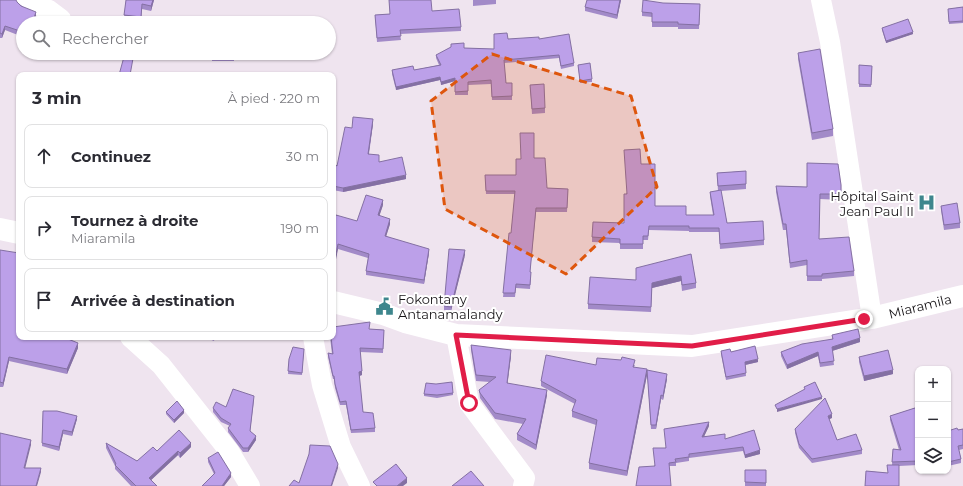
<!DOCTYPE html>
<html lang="fr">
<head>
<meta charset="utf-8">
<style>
	:root { --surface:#fff; --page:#f2f2f3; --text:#2b2b33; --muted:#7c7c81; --line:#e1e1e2 }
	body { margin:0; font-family:Montserrat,sans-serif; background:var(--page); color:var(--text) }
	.controls { position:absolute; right:12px; bottom:12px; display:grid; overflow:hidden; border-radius:8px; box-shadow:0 1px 3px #0004 }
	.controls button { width:36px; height:36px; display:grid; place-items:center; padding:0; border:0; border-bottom:1px solid var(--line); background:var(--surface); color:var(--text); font:20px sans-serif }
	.stop { position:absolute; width:12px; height:12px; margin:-9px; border:3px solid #e11d48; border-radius:50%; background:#fff }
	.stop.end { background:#e11d48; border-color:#fff; box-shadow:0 1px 4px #0008 }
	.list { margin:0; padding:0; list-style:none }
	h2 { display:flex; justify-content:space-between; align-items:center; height:52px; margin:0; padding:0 16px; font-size:17px }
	h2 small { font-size:13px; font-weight:400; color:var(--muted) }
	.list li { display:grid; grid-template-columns:26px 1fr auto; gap:12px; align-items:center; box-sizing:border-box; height:64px; margin:0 8px 8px; padding:0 8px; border:1px solid var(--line); border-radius:8px }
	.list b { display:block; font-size:15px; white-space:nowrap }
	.list p { margin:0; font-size:13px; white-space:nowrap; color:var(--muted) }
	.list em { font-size:13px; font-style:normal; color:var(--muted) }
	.icon { flex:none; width:22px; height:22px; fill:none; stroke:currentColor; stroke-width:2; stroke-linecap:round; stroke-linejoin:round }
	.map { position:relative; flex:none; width:963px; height:486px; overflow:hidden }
	.search { position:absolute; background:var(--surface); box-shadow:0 1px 3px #0004; left:16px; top:16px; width:320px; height:44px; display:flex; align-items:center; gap:10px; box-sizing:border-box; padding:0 14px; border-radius:22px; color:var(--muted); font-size:15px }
	.panel { position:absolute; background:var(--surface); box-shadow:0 1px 3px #0004; left:16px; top:72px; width:320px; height:268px; border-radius:8px }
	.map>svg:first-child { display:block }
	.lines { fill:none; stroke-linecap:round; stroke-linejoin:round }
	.minor { stroke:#fff; stroke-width:20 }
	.major { stroke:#fff; stroke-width:22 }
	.wall { fill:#a28ac8 }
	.shaded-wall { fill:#8470a3 }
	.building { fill:#bca0e9; stroke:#8470a3 }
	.route { stroke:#e11d48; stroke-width:5 }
	.marked { fill:#de560d; fill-opacity:0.2; stroke:#de560d; stroke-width:3; stroke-dasharray:8 5; stroke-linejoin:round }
	.labels { text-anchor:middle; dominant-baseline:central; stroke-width:4; stroke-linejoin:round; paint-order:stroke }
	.poi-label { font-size:13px; fill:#181518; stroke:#fff; text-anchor:end }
	.street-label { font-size:13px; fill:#181518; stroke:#fff }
</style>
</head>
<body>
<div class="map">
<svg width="963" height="486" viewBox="0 0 963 486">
	<rect width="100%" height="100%" fill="#efe4ef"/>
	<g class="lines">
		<!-- minor -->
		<path class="minor" d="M26 0 49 10 61 19
			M821 0 830 42 872 318
			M456 335 469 403 525 478 523 486
			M130 337 161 365 229 451 250 486
			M313 337 322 385 341 447 360 486"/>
		<!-- major -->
		<path class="major" d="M0 229 19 233
			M333 302 383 314 405 322 456 335 692 346 872 318 963 296"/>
	</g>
	<!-- wall -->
	<path class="wall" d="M0 0 17 2 36 17 34 23H23V37L5 30 2 38H0Z
		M126 0H154L151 11 142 9 141 21 124 19Z
		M389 0 432 11 461 27V31L400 34 401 40 377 42 375 15 390 14Z
		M473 0H496V4L473 6Z
		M621 0 617 19 585 11V7Z
		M663 3 700 4 699 29H678V27H652V17L642 16V12Z
		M963 7V23L949 24 948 9Z
		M882 28 913 34 886 43 882 30Z
		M508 39H539L574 63V66L561 69 559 58 504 63 506 83H512V100H492L491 84 468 85V95H455V81L441 85 440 80 396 90 392 74V70H414L439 65 436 58V55L464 48 494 49Z
		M212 53H234V61H212Z
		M798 53 833 129V136L812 140 798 59Z
		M578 65 592 79V82L580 83Z
		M859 65 872 66 871 87H859Z
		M530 85 545 108V113L532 114Z
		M373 124 369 154 379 162 406 179 343 192 333 190V178L352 128Z
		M534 158 547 188 568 189 567 212H536L530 272 531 276 530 289 516 288 515 297H503L511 233 515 194H486L485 175H516Z
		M641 164 655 206 686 215H713L710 196V192L718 191 717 173 746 171V189L721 191 727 223 764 240V245L720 249 719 232H689V231L649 230 648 240H643V249H620V243L592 242V237L624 223 626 194Z
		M841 185V200L820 199 819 239 854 271V276L822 279V281H807V265L790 268 786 230H783L776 192V186L807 187Z
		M383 205 379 216 390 224 386 236 429 253 424 284 366 275V271L368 258 338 249 333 217 357 221Z
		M941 206 960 223V228L944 230 941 210Z
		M0 250 19 337 78 348 67 374 9 361 3 387H0Z
		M691 254 696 283V288L682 291 681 281 652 288 651 312 588 309V304L636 280Z
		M465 255 451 311 444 310V306Z
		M370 329 384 330 383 353 360 352 362 375 359 376 363 412 375 428V432L351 433 346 405H340L335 388 334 379H333L328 357V353L332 354 330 337H333Z
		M832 335 860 342 832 351 834 365 820 367 818 356 787 369 781 356V352L832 339Z
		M204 337H215L214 341Z
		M233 337H256L255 339 242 340Z
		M471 345 511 356 507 383 547 395 536 450 517 440V434L523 424 495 419 480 398 479 390 490 382 476 381 471 350Z
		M304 349 302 375 288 374 289 359Z
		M721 351 731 352 758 362 745 365 746 376 726 380 721 354Z
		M859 357 893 374 864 381 859 362Z
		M596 365H635L634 367 647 375 627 476 589 469V463L596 425 572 417V411L575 404 541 386V381Z
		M647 370 667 379 663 400 661 399 656 429H651Z
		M436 384 453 393V395L437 398 424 396V394Z
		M254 400 250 432 256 440 248 452H243L228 432V428L230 426 221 422 213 412V408L226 407Z
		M918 407V465L899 466V486H865L866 471 888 473 892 465 893 449 899 450 890 420V416Z
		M43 411 77 419 72 436 63 434 59 451 42 446Z
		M166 412 184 413 174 423 166 414Z
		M832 418 829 419 837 440 862 450V454L812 463 799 448 795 433V429Z
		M709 426 704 436 725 439 760 454 745 458 743 451 689 458V461L676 463V466H654L665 448Z
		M963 429V449L959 450 961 459V463L948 466V431Z
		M106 443 137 461 157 451 191 447 180 458 178 455 151 480 157 486H131L115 469V466L106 448Z
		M208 458 231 477 224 486H202L214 474 208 462Z
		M745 470H766V486H745Z"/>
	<!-- shaded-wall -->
	<path class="shaded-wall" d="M153 0H154L151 11V6Z
		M620 0H621L617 19V15Z
		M36 12V17L34 23H32Z
		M5 26V30L2 38V34Z
		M913 32V34L886 43V41Z
		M440 77V80L396 90V87Z
		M455 78V81L441 85V82Z
		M373 119V124L368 158V154Z
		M406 175V179L343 192V188Z
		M383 200V205L378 220V215Z
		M390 219V224L385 240V236Z
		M338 244V249L333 275V270Z
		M429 249V253L424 284V280Z
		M465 250V255L451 311V307Z
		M681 276V281L652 288 651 312 652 283Z
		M860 338V342L832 351V347Z
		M78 343V348L67 374V369Z
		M511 350V356L507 388V383Z
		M818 352V356L787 369V365Z
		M9 357V361L3 387V383Z
		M758 359V362L745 365V362Z
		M647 369V375L627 476V471Z
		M893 370V374L864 381V376Z
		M362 371V375L359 376V372Z
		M667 374V379L663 400V396Z
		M547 390V395L536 450V445Z
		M661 395V399L656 429V425Z
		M822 397V399L777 412V409Z
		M184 410V413L174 423V420Z
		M832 414V418L828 420V416Z
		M77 416V419L72 436V432Z
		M709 422V426L702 441V437Z
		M63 430V434L59 451V447Z
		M256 436V440L248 452V448Z
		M31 440V445L24 473V468Z
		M191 443V447L180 458V453Z
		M760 450V454L745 458V455Z
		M178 451V455L149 482V478Z
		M338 464V468L332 486H331Z
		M41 468V472L37 486H36Z
		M231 473V477L224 486H222Z
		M407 478V483L403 486H397Z"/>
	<!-- building -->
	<path class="building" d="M0 0H16L17 2 21 6 36 12 32 23H23V32L5 26 2 34 0 33Z
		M126 0H153L151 6 142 4 141 17 124 15Z
		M389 0H431L432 11 459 9 461 27 400 30 401 36 377 38 375 15 390 14Z
		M587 0H620L617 15 585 7Z
		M643 0 663 3 700 4 699 25 678 24V22H652V13L642 12Z
		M963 7V21L949 22 948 9Z
		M908 19 913 32 886 41 882 28Z
		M507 33 508 39 539 37V39L569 34 574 63 561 66 559 55 504 60 506 83H512V96L492 97 491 80 468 82V91L455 92V78L441 82 440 77 396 87 392 70 413 66 414 70 441 65 436 55 451 47V44L464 43V48L494 49V34Z
		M820 49 833 129 812 133 798 53Z
		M125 53H134L130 75H119Z
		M212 53H234V56H212Z
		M590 63 592 79 580 81 578 65Z
		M859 65 872 66 871 85 859 84Z
		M544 84 545 108 532 109 530 85Z
		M353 117 373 119 368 154 379 155V162L402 157 406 175 343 188 333 186V178L336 165 337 166 345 127 352 128Z
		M520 133H534V158H545L547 188 568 189 567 208H536L530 272H531L530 285 516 284 515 293H503L509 233H511L515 191H486L485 175H516V159H521Z
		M640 149 641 164H655V206H686V215H714L710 192 721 190 727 223 763 221 764 240 720 244 719 228H689V226H649L648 236H643V244H620V239L592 237 593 222 624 223V194H627L624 150Z
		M807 163 838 164 841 185V194H820L819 239 849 237 854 271 822 274V276H807V260L790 263 786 224H783L776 186 807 187Z
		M746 171V184L718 186 717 173Z
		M366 195 383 200 378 215 390 219 385 236 429 249 424 280 366 271 369 254 338 244 333 270V217L335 218 336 215 357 221Z
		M957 203 960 223 944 225 941 206Z
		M449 249 465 250 451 307 444 306Z
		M0 250 19 253V337H63L78 343 67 369 9 357 3 383 0 382Z
		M691 254 696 283 682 285 681 276 652 283 651 307 588 304 590 277 636 280V268Z
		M370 322 369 329 384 330 383 349 360 348 362 371 359 372 363 412 373 413 375 428 351 430 346 401 340 402 335 384 334 376H333L328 353 333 354 331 337H333V327Z
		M858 329 860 338 832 347 834 361 820 363 818 352 787 365 781 352 802 344 833 339 832 335Z
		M471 345 511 350 507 383 547 390 536 445 517 434 526 419 495 413 480 393 479 390 496 377 476 375Z
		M755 346 758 359 745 362 746 373 726 377 721 351 730 349 731 352Z
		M293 347 304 349 302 373 288 371 289 359Z
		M888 350 893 370 864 376 859 357Z
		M546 355 596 365 597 358 621 360 622 357 635 360 633 367 647 369 627 471 589 463 597 420 572 411 576 400 541 381Z
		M647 370 667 374 663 396 661 395 656 425H651Z
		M452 382 453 393 437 395 424 394 426 383 436 384Z
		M815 382 822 397 777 409 775 405 805 389 804 387Z
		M233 389 254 396 250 431 256 436 248 448H243L228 428 231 424 221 418 213 408 216 402 226 407Z
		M825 398 832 414 828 416 837 440 856 434 862 450 812 459 799 444 795 429Z
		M177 401 184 410 174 420 166 412Z
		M918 407V461L892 462 893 449 901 450 890 416Z
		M43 411H57L77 416 72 432 63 430 59 447 42 443Z
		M709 422 702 437 725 434V439L754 430 760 450 745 455 743 447 689 454V457L675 459 676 462 669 463 671 486H636L639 467 655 466 653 448H666L664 429Z
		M957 428 958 430 963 429V445L958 446 961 459 948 462V431Z
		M179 430 191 443 180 453 178 451 149 478 157 486H136L115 465 116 464 106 443 137 461 153 447 157 451Z
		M0 433 31 440 24 468H41L36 486H0Z
		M310 445 330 446 338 464 331 486H289L294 480 299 483 309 454Z
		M218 452 231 473 222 486H202L215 473 208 458Z
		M396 464 407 478 397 486H377L373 482Z
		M887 465H899V486H865L866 471 888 473Z
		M745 470H766V483L745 482Z
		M471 471 484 486H452Z"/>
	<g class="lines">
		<!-- route -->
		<path class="route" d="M469 403 456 335 692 346 864 319"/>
	</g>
	<!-- marked area -->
	<path class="marked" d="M492 54 631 96 657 187 566 274 445 209 431 101Z"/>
	<!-- icons -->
	<defs>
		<symbol id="hospital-bare" viewBox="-9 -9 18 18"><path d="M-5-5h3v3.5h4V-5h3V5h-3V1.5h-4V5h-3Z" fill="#3e868d" stroke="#fff" stroke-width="2.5" paint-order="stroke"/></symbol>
		<symbol id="civic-bare" viewBox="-9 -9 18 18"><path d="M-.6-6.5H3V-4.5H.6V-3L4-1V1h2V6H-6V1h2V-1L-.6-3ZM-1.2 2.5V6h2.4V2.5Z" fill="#3e868d" stroke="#fff" stroke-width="2.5" paint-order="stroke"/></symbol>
	</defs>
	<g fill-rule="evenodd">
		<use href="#hospital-bare" x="914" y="190" width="25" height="25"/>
		<use href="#civic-bare" x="372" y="294" width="25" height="25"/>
	</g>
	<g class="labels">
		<!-- poi labels -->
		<g class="poi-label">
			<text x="914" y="196">Hôpital Saint<tspan x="914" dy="15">Jean Paul II</tspan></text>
			<text x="398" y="299" text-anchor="start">Fokontany<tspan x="398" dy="15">Antanamalandy</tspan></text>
		</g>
		<!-- street labels -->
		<g class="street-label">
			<text transform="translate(920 306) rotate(-14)">Miaramila</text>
		</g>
	</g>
</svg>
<div class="controls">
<button>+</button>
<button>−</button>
<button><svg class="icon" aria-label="layers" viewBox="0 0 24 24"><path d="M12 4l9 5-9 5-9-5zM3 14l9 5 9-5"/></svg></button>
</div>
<div class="stop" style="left:469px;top:403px"></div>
<div class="stop end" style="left:864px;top:319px"></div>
<div class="search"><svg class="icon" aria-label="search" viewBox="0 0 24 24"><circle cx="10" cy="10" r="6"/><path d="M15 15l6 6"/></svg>Rechercher</div>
<section class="panel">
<h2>3 min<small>À pied · 220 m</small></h2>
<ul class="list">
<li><svg class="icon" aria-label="ahead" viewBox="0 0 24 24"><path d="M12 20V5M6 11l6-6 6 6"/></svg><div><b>Continuez</b></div><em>30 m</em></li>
<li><svg class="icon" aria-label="right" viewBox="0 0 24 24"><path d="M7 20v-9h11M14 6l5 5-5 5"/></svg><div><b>Tournez à droite</b><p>Miaramila</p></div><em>190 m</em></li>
<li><svg class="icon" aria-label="arrive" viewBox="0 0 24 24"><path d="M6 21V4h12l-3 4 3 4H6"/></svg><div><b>Arrivée à destination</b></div></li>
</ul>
</section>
</div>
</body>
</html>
